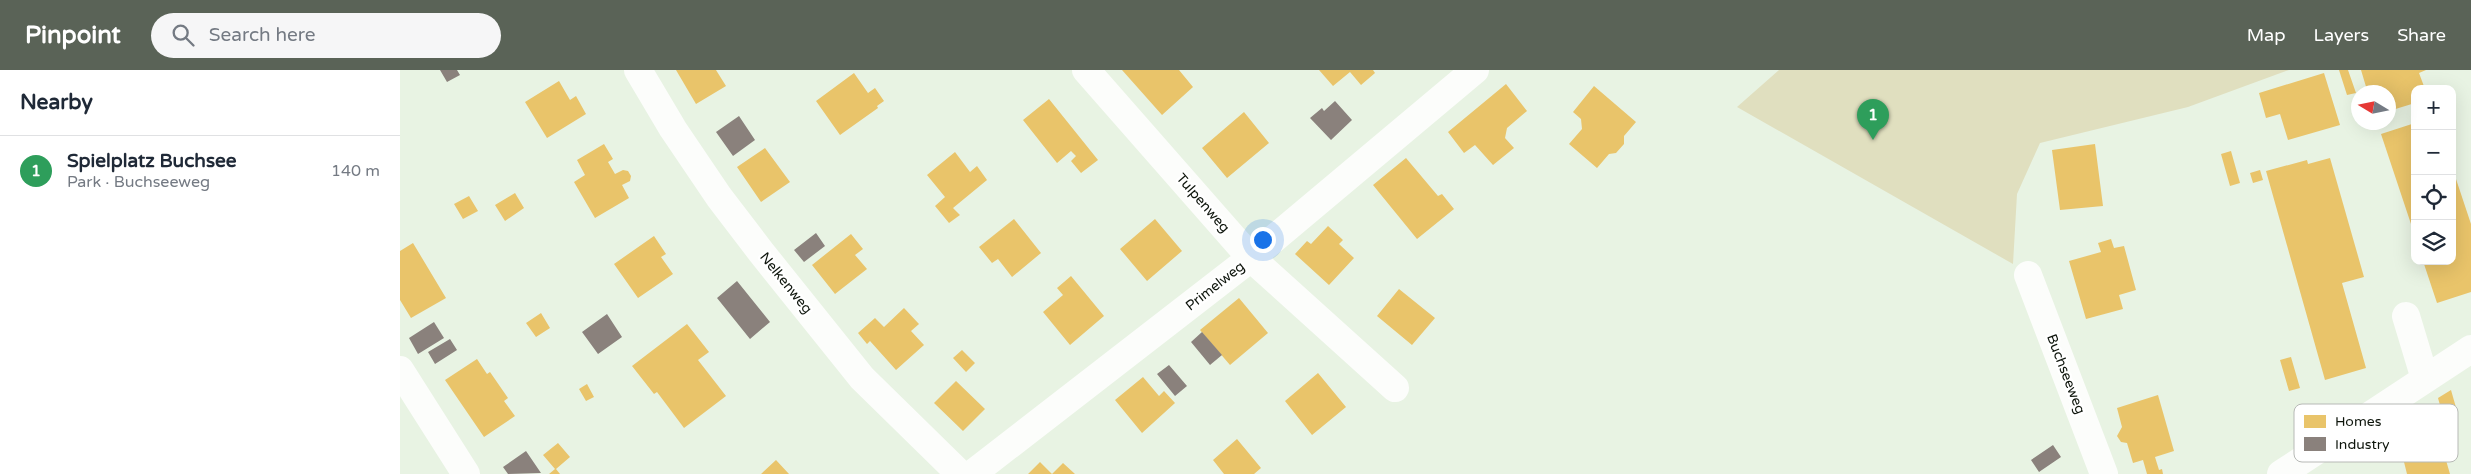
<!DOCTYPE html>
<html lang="en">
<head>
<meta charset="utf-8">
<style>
	:root { --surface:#fff; --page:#f6f6f7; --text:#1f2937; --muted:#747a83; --line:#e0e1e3; --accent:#5a6357 }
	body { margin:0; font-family:"Varela Round",sans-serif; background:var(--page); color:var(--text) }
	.controls { position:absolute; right:15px; top:15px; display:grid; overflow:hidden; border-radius:10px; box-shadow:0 5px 20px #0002 }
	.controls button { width:45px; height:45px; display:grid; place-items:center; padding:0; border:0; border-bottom:1px solid var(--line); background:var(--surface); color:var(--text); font:25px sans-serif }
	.compass { position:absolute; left:1951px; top:15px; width:45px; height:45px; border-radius:50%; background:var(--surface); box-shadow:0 5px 20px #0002; rotate:280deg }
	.you { position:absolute; left:862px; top:169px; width:18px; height:18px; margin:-12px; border:4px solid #fff; border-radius:50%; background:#1a73e8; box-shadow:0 0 0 8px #1a73e833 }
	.badge { display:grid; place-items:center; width:32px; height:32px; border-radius:50%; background:var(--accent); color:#fff; font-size:16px; font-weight:700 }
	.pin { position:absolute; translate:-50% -41px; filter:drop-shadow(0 1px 2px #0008) }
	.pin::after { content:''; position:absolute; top:26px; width:18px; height:15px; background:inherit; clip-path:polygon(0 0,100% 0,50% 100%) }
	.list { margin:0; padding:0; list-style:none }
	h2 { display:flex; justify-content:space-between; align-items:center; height:65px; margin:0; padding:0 20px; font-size:21px }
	h2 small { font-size:16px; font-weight:400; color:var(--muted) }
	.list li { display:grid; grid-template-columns:32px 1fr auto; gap:15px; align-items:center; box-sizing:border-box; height:70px; padding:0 20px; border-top:1px solid var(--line) }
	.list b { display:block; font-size:19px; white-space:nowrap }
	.list p { margin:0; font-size:16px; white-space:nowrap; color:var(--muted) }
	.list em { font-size:16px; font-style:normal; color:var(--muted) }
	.icon { flex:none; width:28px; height:28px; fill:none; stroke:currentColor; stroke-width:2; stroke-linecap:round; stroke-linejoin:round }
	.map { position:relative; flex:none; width:2071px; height:404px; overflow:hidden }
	header { display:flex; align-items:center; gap:30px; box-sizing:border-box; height:70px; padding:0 25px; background:var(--accent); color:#fff }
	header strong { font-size:24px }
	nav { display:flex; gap:28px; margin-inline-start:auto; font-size:18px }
	.search { width:350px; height:45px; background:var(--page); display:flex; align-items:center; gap:12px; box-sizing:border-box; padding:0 18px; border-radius:28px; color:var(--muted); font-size:19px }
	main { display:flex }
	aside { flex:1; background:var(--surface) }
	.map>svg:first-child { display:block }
	.green { fill:#e0dfbf }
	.homes { fill:#e9c46a }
	.industry { fill:#8a817c }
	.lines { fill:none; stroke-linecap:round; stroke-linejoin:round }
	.minor { stroke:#fcfdfb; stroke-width:28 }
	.labels { text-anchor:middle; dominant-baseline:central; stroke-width:5; stroke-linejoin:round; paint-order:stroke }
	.street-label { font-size:14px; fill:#0e150c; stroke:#fff }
	.key { fill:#fff; stroke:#b7b9b6; stroke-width:1 }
	.key-label { font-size:14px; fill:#0e150c }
</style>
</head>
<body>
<header>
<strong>Pinpoint</strong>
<div class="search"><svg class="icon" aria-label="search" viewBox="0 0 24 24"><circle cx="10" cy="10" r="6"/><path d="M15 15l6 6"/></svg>Search here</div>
<nav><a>Map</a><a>Layers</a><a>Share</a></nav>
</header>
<main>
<aside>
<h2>Nearby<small></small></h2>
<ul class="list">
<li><span class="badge" style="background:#2e9e5b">1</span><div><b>Spielplatz Buchsee</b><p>Park · Buchseeweg</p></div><em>140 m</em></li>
</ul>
</aside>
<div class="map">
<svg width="2071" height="404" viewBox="0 0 2071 404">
	<rect width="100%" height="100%" fill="#e8f3e3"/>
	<!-- green -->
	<path class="green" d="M1379 0H1889L1788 37 1640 73 1617 124 1613 194 1337 37Z"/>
	<!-- homes -->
	<path class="homes" d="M276 0H316L326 16 296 34Z
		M722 0H779L793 17 762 45Z
		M919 0H973L975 3 961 15 950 2 933 16Z
		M1939 0H1948L1956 23 1947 25Z
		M1961 0H2026L2019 3 2025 19H2015V33L1989 41 1988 22H1984L1981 16 1967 20Z
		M454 3 468 23 475 18 484 31 477 36 478 38 440 65 416 31Z
		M1924 3 1940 55 1888 70 1880 44 1866 48 1859 23Z
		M159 11 170 30 176 26 186 44 147 68 125 32Z
		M1106 14 1127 41 1107 58 1105 68 1114 78 1093 95 1075 75 1064 83 1048 62Z
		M1194 16 1236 52 1224 66V74L1216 83 1209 84 1197 98 1169 74 1182 59 1181 49 1173 42Z
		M649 29 698 90 681 103 671 91 676 86 671 81 657 93 623 50Z
		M844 42 869 73 827 108 802 78Z
		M2015 53V163H2014L1981 64Z
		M204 74 213 89 208 92 215 104 223 100 228 101 231 106 230 111 222 115 229 128 195 148 174 112 185 105 177 90Z
		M1695 74 1703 136 1660 140 1652 80Z
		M365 78 390 112 361 132 337 97Z
		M1831 81 1840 113 1830 116 1821 84Z
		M555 82 570 102 577 96 587 110 553 138 560 145 549 153 535 136 545 127 527 105Z
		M1006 88 1038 126 1042 124 1054 139 1017 169 973 115Z
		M1930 88 1964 207 1942 213 1966 298 1925 310 1866 101 1907 90 1908 94Z
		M2052 97 2071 154V222L2037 233 2023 191H2052Z
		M1860 100 1863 110 1853 113 1850 103Z
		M115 123 124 138 105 151 95 135Z
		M69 126 78 141 63 149 54 134Z
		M614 149 641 183 612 207 598 189 592 193 579 177Z
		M755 149 782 181 747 211 720 179Z
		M928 156 943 170 939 174 954 188 929 215 895 184 907 171 911 174Z
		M451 164 463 179 455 185 467 199 435 224 412 195Z
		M254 166 266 184 261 187 273 204 238 228 214 194Z
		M1711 169 1714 178 1724 176 1736 220 1719 225 1723 239 1686 249 1669 191 1701 182 1698 173Z
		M13 173 46 228 11 248 0 230V181Z
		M671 206 704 246 670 275 643 242 663 225 657 218Z
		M999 219 1035 248 1012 275 977 246Z
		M839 228 868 263 830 295 800 260Z
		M504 238 519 254 511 261 524 275 496 300 470 271 467 274 458 263 475 248 484 257Z
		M141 243 150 258 136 267 126 253Z
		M287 254 309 282 298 290 326 326 284 358 257 322 254 324 232 296Z
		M562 280 575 293 566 302 553 288Z
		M1891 287 1900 318 1889 321 1880 290Z
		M77 289 87 304 90 302 108 328 104 331 115 346 84 367 45 310Z
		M918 303 946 337 912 365 885 331Z
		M743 307 759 326 764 321 775 333 742 363 715 330Z
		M556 311 585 339 563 361 534 333Z
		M187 314 194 327 186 331 179 319Z
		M2051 320 2057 341 2043 346 2038 328Z
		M1758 325 1774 381 1755 387 1759 400 1762 399 1763 404H1747L1743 390 1733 393 1727 373 1721 372 1717 366 1722 357 1717 338Z
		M2036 356 2050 404H2007L2000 376 2012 373 2009 364Z
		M837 369 861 398 854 404H824L813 390Z
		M158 373 170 387 156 399 160 404H149L155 399 143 385Z
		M376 390 389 404H361Z
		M640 392 652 404 663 393 675 404H628Z"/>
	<!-- industry -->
	<path class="industry" d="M40 0H57L60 5 47 12Z
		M935 31 952 50 931 70 910 48 922 38 924 41Z
		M339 46 355 70 333 86 316 62Z
		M416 163 425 176 404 192 394 180Z
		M337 211 370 252 350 269 317 228Z
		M207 244 222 267 198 284 182 262Z
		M34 252 44 268 18 284 9 268Z
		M802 262 822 285 810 295 791 272Z
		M50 269 57 280 35 294 28 282Z
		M769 295 787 316 775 326 757 304Z
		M1653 375 1661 387 1639 402 1631 390Z
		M126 381 141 403 108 404 103 397Z"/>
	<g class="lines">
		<!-- minor -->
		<path class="minor" d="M238 0 273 59 319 127 361 182 462 308 560 404
			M686 0 851 188 995 318
			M1628 205 1704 404
			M2006 246 2025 309
			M0 300 66 404
			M572 404 851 188 1075 0
			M1881 404 2071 279"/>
	</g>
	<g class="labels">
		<!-- street labels -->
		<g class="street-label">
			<text transform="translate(803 133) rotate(49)">Tulpenweg</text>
			<text transform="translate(386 213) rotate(51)">Nelkenweg</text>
			<text transform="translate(815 216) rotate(-38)">Primelweg</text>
			<text transform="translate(1666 304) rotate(69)">Buchseeweg</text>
		</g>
	</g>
	<!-- legend -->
	<rect x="1894" y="334" width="164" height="58" rx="8" class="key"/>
	<rect x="1904" y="345" width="22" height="13" fill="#e9c46a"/>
	<rect x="1904" y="367" width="22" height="14" fill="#8a817c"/>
	<g class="key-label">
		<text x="1935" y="356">Homes</text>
		<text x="1935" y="379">Industry</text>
	</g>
</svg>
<div class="controls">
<button>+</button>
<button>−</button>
<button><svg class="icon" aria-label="locate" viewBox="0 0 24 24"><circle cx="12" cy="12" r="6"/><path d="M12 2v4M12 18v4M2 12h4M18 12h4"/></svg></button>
<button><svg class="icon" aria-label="layers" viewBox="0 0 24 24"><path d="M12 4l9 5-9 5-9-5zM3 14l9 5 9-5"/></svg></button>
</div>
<svg class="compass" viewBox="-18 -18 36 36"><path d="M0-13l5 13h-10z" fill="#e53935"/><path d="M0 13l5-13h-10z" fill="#747a83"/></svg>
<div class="you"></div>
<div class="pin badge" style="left:1473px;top:70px;background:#2e9e5b">1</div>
</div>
</main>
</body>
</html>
